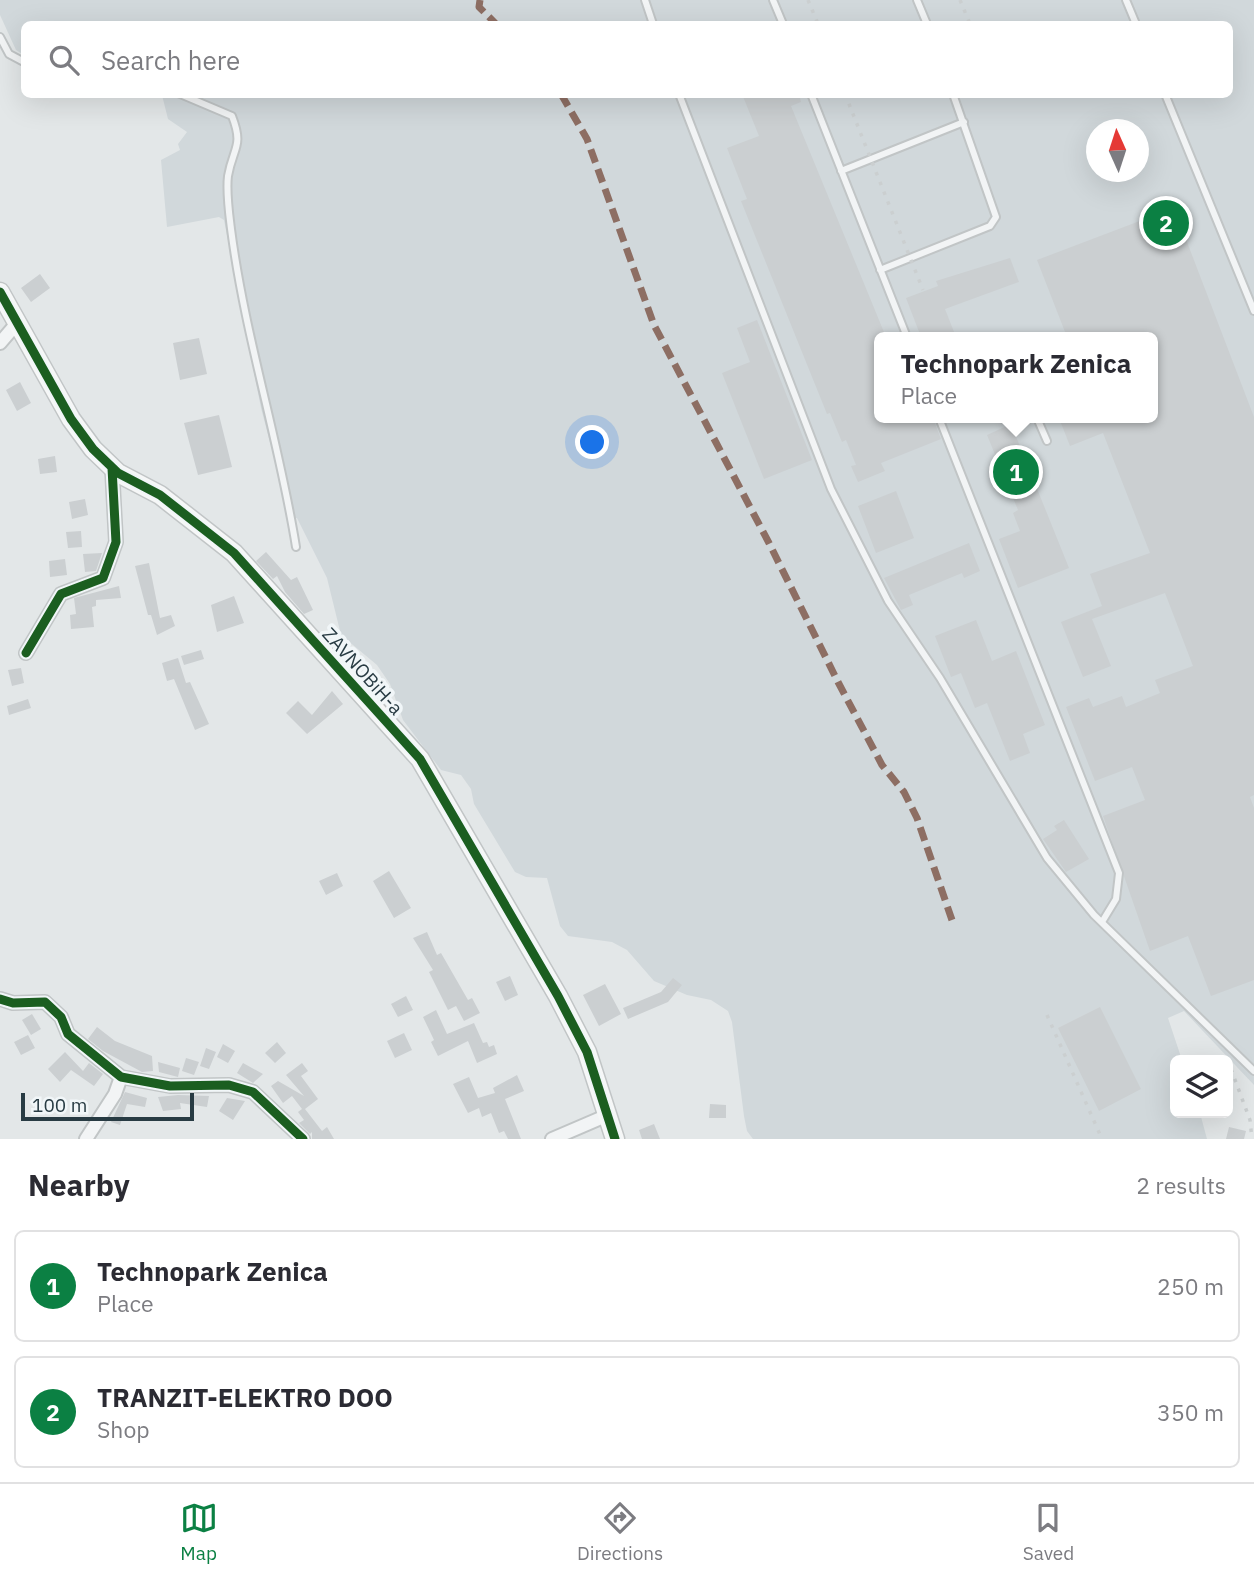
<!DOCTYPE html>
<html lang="en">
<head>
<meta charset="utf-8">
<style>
	:root { --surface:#fff; --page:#f7f7f7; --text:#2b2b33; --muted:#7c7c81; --line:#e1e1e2; --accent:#0b8043 }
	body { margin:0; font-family:"IBM Plex Sans",sans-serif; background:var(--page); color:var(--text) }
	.controls { position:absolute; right:21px; bottom:21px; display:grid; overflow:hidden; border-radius:10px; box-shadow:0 7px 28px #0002 }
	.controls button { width:63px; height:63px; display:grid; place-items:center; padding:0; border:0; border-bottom:2px solid var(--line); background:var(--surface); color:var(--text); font:35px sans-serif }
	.compass { position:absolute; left:1086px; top:119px; width:63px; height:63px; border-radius:50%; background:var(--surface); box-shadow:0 7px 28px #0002; rotate:357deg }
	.scale { position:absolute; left:21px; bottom:18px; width:173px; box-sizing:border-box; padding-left:7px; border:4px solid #283b43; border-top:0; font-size:19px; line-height:24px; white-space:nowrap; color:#283b43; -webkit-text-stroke:5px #f1f6f8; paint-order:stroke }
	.you { position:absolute; left:593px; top:443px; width:24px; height:24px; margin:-18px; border:5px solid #fff; border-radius:50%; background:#1a73e8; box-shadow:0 0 0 10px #1a73e833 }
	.badge { display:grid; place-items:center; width:46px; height:46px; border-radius:50%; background:var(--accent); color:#fff; font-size:23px; font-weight:700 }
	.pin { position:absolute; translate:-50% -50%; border:4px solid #fff; box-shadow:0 2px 7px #0006 }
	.popup { position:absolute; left:874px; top:332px; width:284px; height:91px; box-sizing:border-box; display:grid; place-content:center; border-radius:10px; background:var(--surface); filter:drop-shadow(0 2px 5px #0005); font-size:23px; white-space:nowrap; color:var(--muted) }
	.popup b { font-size:26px; color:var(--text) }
	.popup::after { content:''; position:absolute; left:50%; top:100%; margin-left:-14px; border:14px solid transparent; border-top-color:var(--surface) }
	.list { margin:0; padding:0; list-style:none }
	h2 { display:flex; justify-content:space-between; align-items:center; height:91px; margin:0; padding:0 28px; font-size:30px }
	h2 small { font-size:23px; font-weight:400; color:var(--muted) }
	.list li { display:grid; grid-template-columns:46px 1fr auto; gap:21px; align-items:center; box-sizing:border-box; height:112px; margin:0 14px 14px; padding:0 14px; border:2px solid var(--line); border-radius:10px }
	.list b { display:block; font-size:26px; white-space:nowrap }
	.list p { margin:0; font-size:23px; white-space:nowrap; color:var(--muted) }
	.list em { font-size:23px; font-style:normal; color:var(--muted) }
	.icon { flex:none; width:38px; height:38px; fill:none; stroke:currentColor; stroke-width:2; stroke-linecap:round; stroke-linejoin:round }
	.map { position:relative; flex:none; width:1254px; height:1139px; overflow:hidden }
	.search { position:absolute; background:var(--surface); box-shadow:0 7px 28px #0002; left:21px; right:21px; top:21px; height:77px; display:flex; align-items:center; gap:18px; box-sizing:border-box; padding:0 24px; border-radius:10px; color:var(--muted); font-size:26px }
	.sheet { height:343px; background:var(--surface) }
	nav { display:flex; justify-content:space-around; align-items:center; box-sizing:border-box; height:98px; border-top:2px solid var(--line); background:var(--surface); font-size:19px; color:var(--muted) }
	nav a { display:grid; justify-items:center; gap:4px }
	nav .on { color:var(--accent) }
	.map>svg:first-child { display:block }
	.built { fill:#d1d8db; fill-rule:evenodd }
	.building { fill:#cbcfd1 }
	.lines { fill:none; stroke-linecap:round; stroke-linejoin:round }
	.lane-casing { stroke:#c1c5c6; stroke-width:10 }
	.street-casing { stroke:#c1c5c6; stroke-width:16 }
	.secondary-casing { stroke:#c1c5c6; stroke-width:21 }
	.lane { stroke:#f2f4f5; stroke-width:6 }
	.street { stroke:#f2f4f5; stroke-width:12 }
	.secondary { stroke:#f6f7f7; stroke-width:18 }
	.rail { stroke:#cbcfd0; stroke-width:3.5; stroke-dasharray:3.5 7; stroke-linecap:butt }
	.quiet { stroke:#8d6e63; stroke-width:7; stroke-dasharray:14 7; stroke-linecap:butt }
	.cycleway-casing { stroke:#f1f6f8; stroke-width:13 }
	.cycleway { stroke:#1b5e20; stroke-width:9 }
	.labels { text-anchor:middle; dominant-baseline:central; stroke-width:7; stroke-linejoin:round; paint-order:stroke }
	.street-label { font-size:19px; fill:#283b43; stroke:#f1f6f8 }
</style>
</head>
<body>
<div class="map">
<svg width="1254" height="1139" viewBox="0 0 1254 1139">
	<rect width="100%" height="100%" fill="#e3e7e8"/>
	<!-- built -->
	<path class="built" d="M0 0H1254V1085L1184 1011 1168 1018 1182 1060H1175V1113H1200L1207 1139H753L747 1131 744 1116 732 1022 728 1011 711 1000 687 995 654 981 627 950 612 942 568 936 560 926 547 878 526 877 515 872 474 804 471 789 461 775 441 770 403 720 390 684 377 665 341 635 327 578 297 518H290L261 408 224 220 219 217 167 227 161 160 180 150 178 144 187 132 168 119 162 95 1230 94V24H24V55L16 50 0 15ZM1096 130H1138V172H1096ZM880 337H1152V418H880Z"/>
	<!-- building -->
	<path class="building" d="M742 94H799L801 102 791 106 886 337H879V418H933L941 439 881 463 885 471 858 482 851 466 856 465 846 440 842 442 830 413 827 414 741 201 747 199 727 148 759 136Z
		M1174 208 1254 417V795L1250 797 1254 808V980L1211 996 1188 936 1150 951 1103 816 1145 800 1132 767 1095 781 1066 707 1089 698 1093 707 1122 696 1126 707 1160 693 1155 680 1193 666 1165 593 1092 619 1111 666 1083 677 1061 622 1102 606 1090 574 1150 553 1103 433 1070 446 1059 418H1152V337H1067L1037 260Z
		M1010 258 1019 282 945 309 956 337H921L906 298 938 286 936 281Z
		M40 274 50 288 31 302 21 288Z
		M757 320 812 460 764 479 722 373 750 362 737 328Z
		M199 338 207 374 180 380 173 343Z
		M20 382 31 403 17 411 6 390Z
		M219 415 232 467 198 475 184 423Z
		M1011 424 1069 568 1018 588 999 539 1020 531 1013 513 1018 510 987 435Z
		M55 456 57 472 40 474 38 459Z
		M896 491 914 538 876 553 858 506Z
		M85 499 88 515 72 519 69 502Z
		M81 531 82 547 68 548 66 532Z
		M969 543 980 571 964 578 962 573 909 595 913 605 901 610 884 578Z
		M266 552 291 580 297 577 313 610 304 614 285 592 277 576 273 579 256 561Z
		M102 553 96 571 85 572 83 554Z
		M65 559 67 575 50 577 49 561Z
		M149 563 160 618 171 615 175 626 157 635 151 615H148L135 566Z
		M119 586 121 598 96 600V606L92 607 94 627 71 629 70 615 76 614 74 598Z
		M234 596 244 623 217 632 211 605Z
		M976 620 992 661 1016 651 1045 725 1023 734 1030 753 1010 761 987 703 975 708 961 673 951 677 935 636Z
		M201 650 204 659 184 665 181 656Z
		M178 658 186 683 190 682 209 724 195 730 174 679 167 681 162 663Z
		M21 668 24 683 12 686 8 670Z
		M332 691 343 704 307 734 286 713 298 701 312 715Z
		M28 699 31 708 9 715 7 706Z
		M1064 820 1089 859 1066 872 1043 839 1057 830 1054 826Z
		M389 871 411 908 394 918 373 881Z
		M337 873 343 886 326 895 319 881Z
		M427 932 437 955 441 953 468 1000 472 998 480 1013 464 1021 456 1006 448 1010 429 972 433 970 413 938Z
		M510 976 518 995 505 1001 496 982Z
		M673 978 682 985 668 1002 628 1019 623 1008 661 992Z
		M605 984 621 1014 599 1026 583 995Z
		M406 996 413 1010 398 1017 391 1004Z
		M1100 1007 1141 1089 1099 1111 1058 1028Z
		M436 1010 447 1034 474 1023 483 1043 487 1042 489 1047 494 1045 497 1054 477 1063 468 1041 438 1056 431 1042 434 1040 423 1017Z
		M32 1014 41 1029 31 1035 22 1020Z
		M97 1027 115 1041 152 1056 153 1071 142 1072 103 1051 88 1039Z
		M404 1033 412 1050 395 1058 387 1041Z
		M28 1035 35 1048 21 1055 14 1042Z
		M277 1042 286 1053 275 1063 265 1053Z
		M223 1044 235 1051 228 1063 217 1057Z
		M206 1048 216 1052 209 1069 200 1066Z
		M65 1052 83 1071 89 1063 103 1074 94 1086 71 1070 60 1082 48 1069Z
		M186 1058 199 1062 194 1075 182 1071Z
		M158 1062 180 1068 178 1077 159 1072Z
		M243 1063 263 1074 253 1083 237 1073Z
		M302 1063 308 1071 301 1076 318 1099 305 1109 322 1131 327 1127 334 1139H312V1132L310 1134 299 1123 304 1120 298 1112 302 1109 292 1096 283 1103 271 1086 278 1081 304 1096 286 1075Z
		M517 1075 524 1091 505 1099 521 1139H508L504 1131 499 1133 491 1113 482 1117 479 1108 468 1113 453 1084 469 1077 478 1098 495 1093 493 1088Z
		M125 1092 147 1098 145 1107 127 1104 120 1125 111 1122Z
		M178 1095 209 1096 207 1107 180 1103 181 1109 163 1111 158 1097Z
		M227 1098 245 1101 233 1120 219 1111Z
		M710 1104 726 1105V1118H709Z
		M654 1124 660 1139H642L639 1130Z
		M1229 1127 1246 1131 1244 1139H1226Z"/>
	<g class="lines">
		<defs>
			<path id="lane" d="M645 0 653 24
				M773 0 783 24
				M917 0 927 24
				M1126 0 1136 24
				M0 37 9 54 24 62
				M180 94 232 116C244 147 233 147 228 176 226 192 229 213 231 229 245 337 279 440 296 547
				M679 94 831 489 888 601 940 678 1047 858 1094 915 1254 1071
				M811 94 907 337
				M1165 94 1254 311
				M841 171 964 122
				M880 270 990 226 996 217 953 94
				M939 418 1119 873 1116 899 1102 922
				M1037 418 1047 441"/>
			<path id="street" d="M0 343 18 322
				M26 653 61 594 103 578 116 542 112 468
				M0 999 13 1003 45 1002 61 1017 68 1034 121 1077 170 1086 229 1085 253 1092 303 1139
				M86 1139 115 1094 121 1077
				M552 1139 608 1115"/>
			<path id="secondary" d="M0 292 71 419 93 449 118 473 160 495 234 553 420 759 558 996 587 1052 615 1139"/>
		</defs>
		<!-- lane casing -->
		<use href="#lane" class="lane-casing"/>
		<!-- street casing -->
		<use href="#street" class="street-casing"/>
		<!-- secondary casing -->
		<use href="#secondary" class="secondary-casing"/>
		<!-- lane -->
		<use href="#lane" class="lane"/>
		<!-- street -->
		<use href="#street" class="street"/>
		<!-- secondary -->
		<use href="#secondary" class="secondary"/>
		<!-- rail -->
		<path class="rail" d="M808 0 818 24
			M960 0 970 24
			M845 94 923 290
			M1047 1015 1102 1139
			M1231 1069 1250 1120 1252 1139"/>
		<!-- quiet -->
		<path class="quiet" d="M480 0 479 7 496 24
			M561 94 587 139 654 325 769 543 838 682 882 765 904 792 917 818 953 923"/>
		<defs>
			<path id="cycleway" d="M0 292 71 419 93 449 118 473 160 495 234 553 420 759 558 996 587 1052 615 1139
				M26 653 61 594 103 578 116 542 112 468
				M0 999 13 1003 45 1002 61 1017 68 1034 121 1077 170 1086 229 1085 253 1092 303 1139"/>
		</defs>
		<!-- cycleway casing -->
		<use href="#cycleway" class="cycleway-casing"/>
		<!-- cycleway -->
		<use href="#cycleway" class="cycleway"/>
	</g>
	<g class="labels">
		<!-- street labels -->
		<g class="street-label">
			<text transform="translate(363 671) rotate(48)">ZAVNOBiH-a</text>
		</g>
	</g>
</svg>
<div class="controls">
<button><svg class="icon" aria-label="layers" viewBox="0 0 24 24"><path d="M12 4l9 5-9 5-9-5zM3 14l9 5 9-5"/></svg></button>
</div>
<svg class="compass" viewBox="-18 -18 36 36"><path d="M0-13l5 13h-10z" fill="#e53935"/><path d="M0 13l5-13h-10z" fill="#7c7c81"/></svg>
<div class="scale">100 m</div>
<div class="you"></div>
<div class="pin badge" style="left:1016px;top:472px">1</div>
<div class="popup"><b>Technopark Zenica</b>Place</div>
<div class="pin badge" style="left:1166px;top:223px">2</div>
<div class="search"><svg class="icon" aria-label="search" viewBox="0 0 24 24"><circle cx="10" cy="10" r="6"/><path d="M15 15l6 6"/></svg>Search here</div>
</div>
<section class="sheet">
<h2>Nearby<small>2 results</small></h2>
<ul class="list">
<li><span class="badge">1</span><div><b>Technopark Zenica</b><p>Place</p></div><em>250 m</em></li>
<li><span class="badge">2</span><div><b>TRANZIT-ELEKTRO DOO</b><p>Shop</p></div><em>350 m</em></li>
</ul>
</section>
<nav>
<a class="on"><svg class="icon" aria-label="map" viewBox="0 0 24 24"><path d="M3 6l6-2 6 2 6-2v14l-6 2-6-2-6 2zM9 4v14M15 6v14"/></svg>Map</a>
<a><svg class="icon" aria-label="directions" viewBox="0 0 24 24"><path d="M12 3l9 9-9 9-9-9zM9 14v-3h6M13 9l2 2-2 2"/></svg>Directions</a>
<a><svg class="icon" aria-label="saved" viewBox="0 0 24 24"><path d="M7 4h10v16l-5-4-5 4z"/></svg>Saved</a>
</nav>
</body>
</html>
